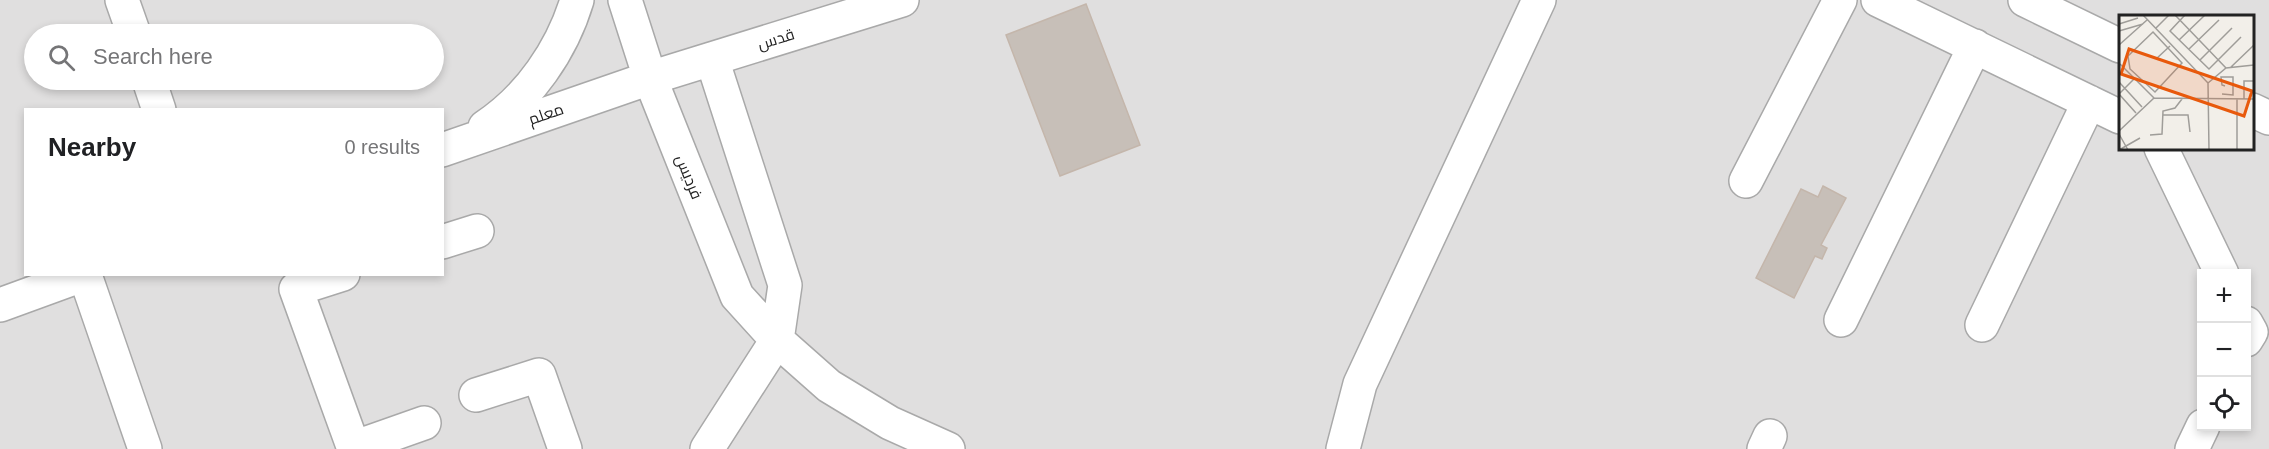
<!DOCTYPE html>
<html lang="en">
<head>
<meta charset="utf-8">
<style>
	:root { --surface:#fff; --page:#f6f6f6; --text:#202124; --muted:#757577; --line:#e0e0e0 }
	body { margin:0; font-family:Arial,Cairo,sans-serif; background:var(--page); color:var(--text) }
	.controls { position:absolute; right:18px; bottom:18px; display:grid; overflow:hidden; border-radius:0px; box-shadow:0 3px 9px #0003 }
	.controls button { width:54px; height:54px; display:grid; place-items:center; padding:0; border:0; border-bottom:2px solid var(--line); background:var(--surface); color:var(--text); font:30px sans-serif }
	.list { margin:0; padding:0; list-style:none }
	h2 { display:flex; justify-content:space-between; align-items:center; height:78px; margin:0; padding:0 24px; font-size:26px }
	h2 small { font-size:20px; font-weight:400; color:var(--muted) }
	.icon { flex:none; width:33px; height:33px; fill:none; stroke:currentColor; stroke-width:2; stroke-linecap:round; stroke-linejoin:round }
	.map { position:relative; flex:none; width:2269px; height:449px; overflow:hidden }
	.search { position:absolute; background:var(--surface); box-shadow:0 3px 9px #0003; left:24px; top:24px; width:420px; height:66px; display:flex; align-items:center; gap:15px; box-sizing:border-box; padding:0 21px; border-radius:33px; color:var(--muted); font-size:22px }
	.panel { position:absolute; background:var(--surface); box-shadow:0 3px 9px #0003; left:24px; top:108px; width:420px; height:168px; border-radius:0px }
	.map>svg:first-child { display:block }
	.residential { fill:#e0dfdf; fill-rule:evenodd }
	.building { fill:#c7bfb8; stroke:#c4b6ab; stroke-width:1.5 }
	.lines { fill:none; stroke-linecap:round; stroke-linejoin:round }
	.minor-casing { stroke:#a9a9a9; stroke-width:36 }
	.tertiary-casing { stroke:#a9a9a9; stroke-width:36 }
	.minor { stroke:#fff; stroke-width:33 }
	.tertiary { stroke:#fff; stroke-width:33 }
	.labels { text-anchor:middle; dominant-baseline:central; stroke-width:5; stroke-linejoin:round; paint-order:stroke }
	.street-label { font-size:16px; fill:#222; stroke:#fff }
	.inset-road { fill:none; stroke:#9f9d99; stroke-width:1.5 }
	.view { fill:#e8590c; fill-opacity:0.15; stroke:#e8590c; stroke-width:3 }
	.inset-edge { fill:none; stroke:#222; stroke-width:3 }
</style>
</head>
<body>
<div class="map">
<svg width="2269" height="449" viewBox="0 0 2269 449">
	<rect width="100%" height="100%" fill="#f2efe9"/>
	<!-- residential -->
	<path class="residential" d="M0 0H2269V449H0ZM2120 16H2252V148H2120ZM34 34H434V80H34ZM26 110H442V274H26ZM2202 274H2246V426H2202Z"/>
	<!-- building -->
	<path class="building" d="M1086 4 1140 145 1060 176 1006 35Z
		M1823 186 1846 198 1821 245 1827 248 1822 259 1815 256 1794 298 1756 278 1801 189 1818 197Z"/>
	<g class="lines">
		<defs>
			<path id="minor" d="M122 0 134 34
				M1878 0 2120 117
				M2025 0 2120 46
				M149 80 159 110
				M2252 110 2269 118
				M2161 148 2222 274
				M1746 181 1840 0
				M442 242 477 231
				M343 274 296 289 354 449
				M85 275 145 449
				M1841 320 1975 46
				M2246 323 2251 332 2246 340
				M1982 325 2089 102
				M476 395 539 375 565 449
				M353 448 424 423
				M1343 449 1360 384 1539 0
				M1764 449 1770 436
				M2192 449 2203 426"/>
			<path id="tertiary" d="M625 0 650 78 737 296 777 340 829 386 890 423 948 449
				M485 127C529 98 562 50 577 0
				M442 150 650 78 902 0
				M0 305 85 274
				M707 449 777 340 785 285 712 59"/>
		</defs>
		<!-- minor casing -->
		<use href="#minor" class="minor-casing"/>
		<!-- tertiary casing -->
		<use href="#tertiary" class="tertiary-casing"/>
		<!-- minor -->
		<use href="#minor" class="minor"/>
		<!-- tertiary -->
		<use href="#tertiary" class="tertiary"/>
	</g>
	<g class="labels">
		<!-- street labels -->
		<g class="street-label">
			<text transform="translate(776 39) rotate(-17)">قدس</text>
			<text transform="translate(546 114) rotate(-19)">معلم</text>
			<text transform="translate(689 177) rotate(68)">فردیس</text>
		</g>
	</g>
	<!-- overview -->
	<g transform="translate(2119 15)">
		<rect width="135" height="135" fill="#f2efe9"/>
		<path class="inset-road" d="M24 0 89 68 90 135M56 0 107 53M66 0 51 16 90 54 122 22M0 9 19 3M37 13 50 0M0 16 24 9M34 17 63 48 36 77 11 54 9 41ZM60 25 86 0M0 30 28 5M70 34 100 5M37 44 51 31M81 45 113 13M1 49 35 83M112 52 135 30M16 63 0 79 17 98M0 67 23 92M89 68 107 53 135 50M103 79 114 80V62H102L103 70 106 71M125 84V66H135M44 100H69L71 117M0 116 35 83 135 84M0 119 9 135M31 120 43 119 44 96 56 93 63 84M0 135 21 123M118 135V84"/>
		<path class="view" d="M10 34 133 76 125 101 2 59Z"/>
		<rect width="135" height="135" class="inset-edge"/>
	</g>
</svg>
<div class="controls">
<button>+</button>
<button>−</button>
<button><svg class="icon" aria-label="locate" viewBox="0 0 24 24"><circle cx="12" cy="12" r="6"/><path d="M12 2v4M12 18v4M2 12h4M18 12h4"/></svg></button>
</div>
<div class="search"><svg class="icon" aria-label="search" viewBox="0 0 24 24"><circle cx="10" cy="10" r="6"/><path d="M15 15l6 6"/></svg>Search here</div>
<section class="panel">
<h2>Nearby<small>0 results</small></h2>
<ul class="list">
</ul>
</section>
</div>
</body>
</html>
